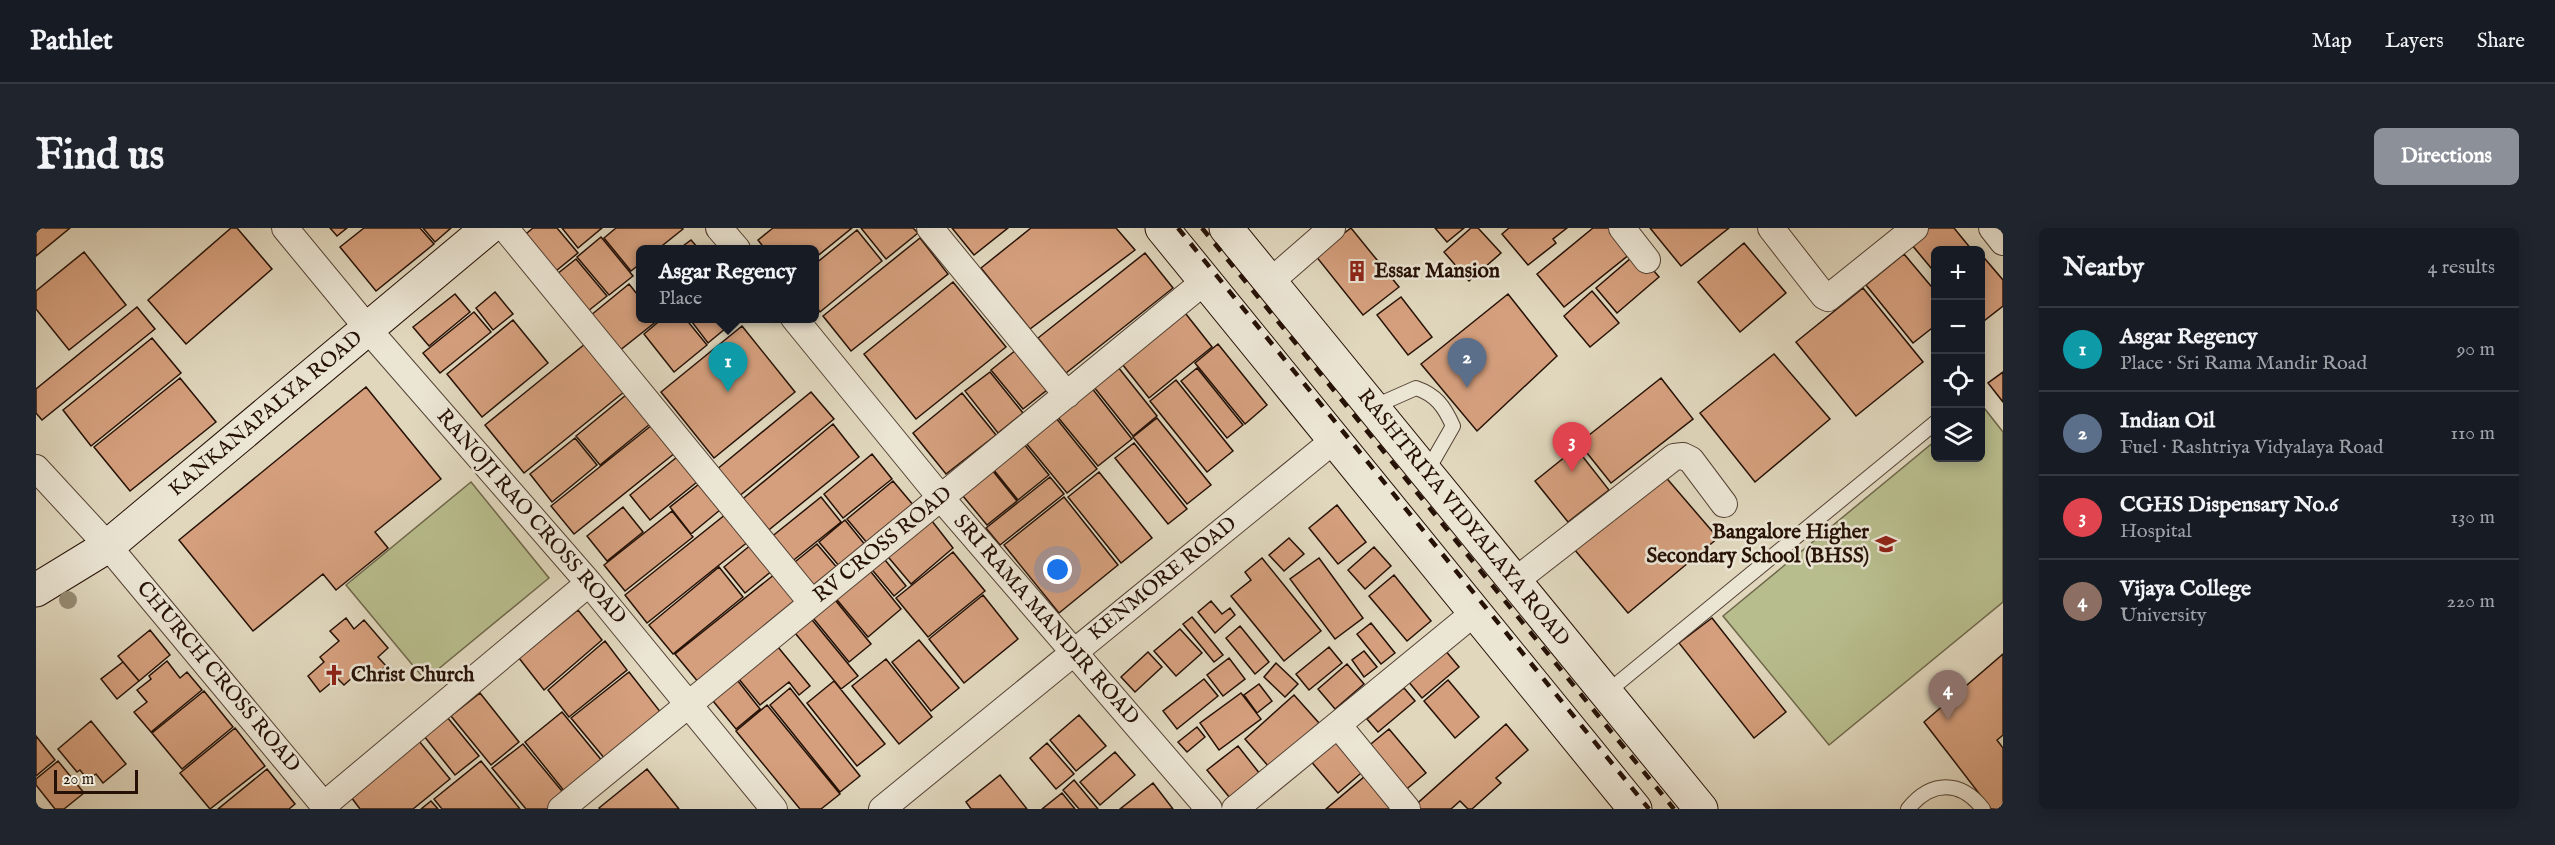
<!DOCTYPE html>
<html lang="en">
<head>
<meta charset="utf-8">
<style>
	:root { --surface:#171b24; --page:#20242c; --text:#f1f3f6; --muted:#9ea1a6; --line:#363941; --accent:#8c9099 }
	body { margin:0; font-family:"IM FELL English",serif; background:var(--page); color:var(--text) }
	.controls { position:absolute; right:18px; top:18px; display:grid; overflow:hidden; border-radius:9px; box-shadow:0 3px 15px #0003 }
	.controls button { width:54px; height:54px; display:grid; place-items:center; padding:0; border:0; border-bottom:2px solid var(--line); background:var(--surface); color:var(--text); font:30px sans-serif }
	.scale { position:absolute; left:18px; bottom:15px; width:84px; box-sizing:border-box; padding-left:6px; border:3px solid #261106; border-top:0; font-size:16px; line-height:21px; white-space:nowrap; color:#261106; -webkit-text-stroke:4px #ebe5d4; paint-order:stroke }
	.you { position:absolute; left:1022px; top:342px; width:21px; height:21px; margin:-15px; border:4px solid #fff; border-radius:50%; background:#1a73e8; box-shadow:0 0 0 9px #1a73e833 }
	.badge { display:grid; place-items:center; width:39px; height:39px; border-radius:50%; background:var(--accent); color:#fff; font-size:20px; font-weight:700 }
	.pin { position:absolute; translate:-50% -50px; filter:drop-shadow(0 2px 3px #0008) }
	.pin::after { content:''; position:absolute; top:32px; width:21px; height:18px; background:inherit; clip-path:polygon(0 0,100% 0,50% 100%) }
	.popup { position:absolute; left:600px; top:17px; width:183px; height:78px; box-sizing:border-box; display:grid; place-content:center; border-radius:9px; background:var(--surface); filter:drop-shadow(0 2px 4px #0005); font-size:20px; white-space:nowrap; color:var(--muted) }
	.popup b { font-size:22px; color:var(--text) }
	.popup::after { content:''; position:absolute; left:50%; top:100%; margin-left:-12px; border:12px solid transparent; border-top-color:var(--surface) }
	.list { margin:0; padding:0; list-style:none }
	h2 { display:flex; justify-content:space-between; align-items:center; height:78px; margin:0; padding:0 24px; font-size:26px }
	h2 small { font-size:20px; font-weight:400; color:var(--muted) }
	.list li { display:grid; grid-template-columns:39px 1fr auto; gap:18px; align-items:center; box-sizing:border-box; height:84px; padding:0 24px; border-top:2px solid var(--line) }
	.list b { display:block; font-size:22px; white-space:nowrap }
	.list p { margin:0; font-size:20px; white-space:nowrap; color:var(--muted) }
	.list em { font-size:20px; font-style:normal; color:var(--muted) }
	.icon { flex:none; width:33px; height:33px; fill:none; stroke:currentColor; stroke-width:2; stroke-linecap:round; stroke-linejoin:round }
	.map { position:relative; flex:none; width:1967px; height:581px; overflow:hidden; border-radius:9px }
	header { display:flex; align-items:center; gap:36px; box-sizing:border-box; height:84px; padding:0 30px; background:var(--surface); border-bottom:2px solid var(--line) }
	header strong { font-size:28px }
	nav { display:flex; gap:33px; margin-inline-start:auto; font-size:21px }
	.intro { display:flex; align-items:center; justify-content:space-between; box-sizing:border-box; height:144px; padding:0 36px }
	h1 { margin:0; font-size:42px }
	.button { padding:15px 27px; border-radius:9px; background:var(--accent); color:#fff; font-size:21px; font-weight:700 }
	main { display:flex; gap:36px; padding:0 36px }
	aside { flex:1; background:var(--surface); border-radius:9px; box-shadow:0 3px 15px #0003 }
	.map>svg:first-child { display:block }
	.green { fill:#b8bd8d; stroke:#6f674a; stroke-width:1.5 }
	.building { fill:#d59f7d; stroke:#261106; stroke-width:1.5 }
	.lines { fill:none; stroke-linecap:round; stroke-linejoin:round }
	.lane-casing { stroke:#544234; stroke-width:16 }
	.street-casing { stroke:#544234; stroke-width:28 }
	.secondary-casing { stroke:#261106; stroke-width:35 }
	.lane { stroke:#ebe5d4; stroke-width:14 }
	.street { stroke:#ebe5d4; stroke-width:26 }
	.secondary { stroke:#ebe5d4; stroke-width:33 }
	.rail { stroke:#261106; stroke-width:4.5; stroke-dasharray:10 10; stroke-linecap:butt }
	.tree { fill:#968b72 }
	.labels { text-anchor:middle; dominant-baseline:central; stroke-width:5; stroke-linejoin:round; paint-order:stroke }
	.poi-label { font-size:21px; font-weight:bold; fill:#261106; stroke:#ebe5d4; text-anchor:start }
	.street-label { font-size:21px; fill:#261106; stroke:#ebe5d4 }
</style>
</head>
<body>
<header>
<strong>Pathlet</strong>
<nav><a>Map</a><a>Layers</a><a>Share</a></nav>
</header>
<div class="intro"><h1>Find us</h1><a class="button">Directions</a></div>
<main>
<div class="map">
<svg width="1967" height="581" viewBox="0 0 1967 581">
	<rect width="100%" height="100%" fill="#e0d7bd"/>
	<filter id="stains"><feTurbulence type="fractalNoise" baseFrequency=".00333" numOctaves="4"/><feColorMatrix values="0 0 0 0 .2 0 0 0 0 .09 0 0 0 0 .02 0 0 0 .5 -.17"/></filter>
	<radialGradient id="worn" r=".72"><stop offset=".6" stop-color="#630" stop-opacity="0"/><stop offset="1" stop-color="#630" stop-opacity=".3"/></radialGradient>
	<!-- green -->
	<path class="green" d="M1945 176 1967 204V374L1793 517 1687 388 1899 213 1900 230H1944Z
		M435 254 513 350 389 452 310 357Z"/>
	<!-- building -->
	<path class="building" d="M0 0H34L0 28Z
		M195 0H201L236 41 150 116 112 72Z
		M294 0H311L301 8Z
		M328 0H384L398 16 340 63 304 19Z
		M387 0H415L399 14Z
		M497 0H521L542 25 515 47 485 10Z
		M526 0H566L542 20Z
		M580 0H646L647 1 622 21H605V35L595 43 568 10Z
		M737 0H816L779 30V21H729L722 12Z
		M825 0H877L882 5 850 31Z
		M916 0H972L938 27Z
		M995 0H1080L1099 22 994 101 945 40Z
		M1315 0 1363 59 1327 87 1279 27Z
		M1399 0H1428L1411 14Z
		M1435 0H1442L1465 25 1433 53 1408 24Z
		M1473 0H1531L1517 11 1520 15 1492 37 1466 6Z
		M1557 0H1581L1599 22 1528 79 1501 46Z
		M1614 0H1693L1645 38Z
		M1885 0H1918L1936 22H1900V46L1871 11Z
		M821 2 846 33 784 84 779 77V36Z
		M565 9 597 48 573 67 541 29Z
		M884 10 912 46 815 123 787 88Z
		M655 12 663 21H643Z
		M1708 15 1750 65 1704 104 1662 54Z
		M48 24 90 77 33 122 0 81V63Z
		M1602 24 1623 49 1581 85 1560 60Z
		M1109 25 1137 60 1030 145 1002 110Z
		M1944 25 1967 52V78L1944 96Z
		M1868 26 1900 64V97L1877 115 1830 57Z
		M540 31 571 68 547 87 516 50Z
		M917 54 970 119 880 191 828 126Z
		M593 56 605 71V90L622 92 578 127 549 92Z
		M1827 60 1887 134 1820 188 1760 114Z
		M1556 63 1583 95 1554 119 1528 88Z
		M459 64 477 86 457 102 440 80Z
		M419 66 434 84 393 118 377 99Z
		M1472 66 1521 128 1441 203 1385 136Z
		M1365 69 1396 109 1372 127 1341 87Z
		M101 79 119 101 6 192 0 185V161Z
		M1146 81 1176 119 1113 170 1083 132Z
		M438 84 455 104 404 145 387 125Z
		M627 90H649L671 117 638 144 608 106Z
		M653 90H702L672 115Z
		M477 92 512 135 446 189 411 146Z
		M706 98 759 164 678 230 625 164Z
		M116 110 145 145 55 218 27 182Z
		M549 116 588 164 488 245 449 197Z
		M1182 116 1231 177 1209 196 1159 135Z
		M980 122 1011 162 987 181 955 142Z
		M1738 126 1794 191 1719 254 1664 185Z
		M1078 134 1121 188 1097 208 1054 154Z
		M1161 140 1207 197 1191 210 1145 153Z
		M954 144 987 185 962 205 929 163Z
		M1967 144V174L1952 155Z
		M144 150 180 194 94 263 58 219Z
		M1625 150 1657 191 1575 255 1543 215Z
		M1140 152 1197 223 1171 244 1114 173Z
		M1051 154 1096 211 1062 238 1016 182Z
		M330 159 405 251 339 304 352 320 300 362 287 346 217 403 143 312Z
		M775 164 798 191 702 269 680 242Z
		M926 165 960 207 910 246 877 205Z
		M590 167 614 196 564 237 540 208Z
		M1016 185 1061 241 1031 265 985 209Z
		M1121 190 1175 257 1151 276 1097 209Z
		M797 196 823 229 729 305 703 274Z
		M616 197 639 225 538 306 515 278Z
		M539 210 561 237 516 274 494 246Z
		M984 211 1013 247 982 272 953 236Z
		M1098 215 1151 281 1132 296 1079 230Z
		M1540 220 1573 262 1532 294 1499 253Z
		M836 226 856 251 807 290 788 266Z
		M641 229 661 254 614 292 594 267Z
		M952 237 981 273 951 297 922 262Z
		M1063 244 1116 310 1085 335 1032 269Z
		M1627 246 1682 310 1592 385 1538 321Z
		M1014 249 1028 266 964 317 950 300Z
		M857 253 878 278 832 316 811 291Z
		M663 256 684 282 655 306 634 279Z
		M785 269 805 294 754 335 734 310Z
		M1028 269 1082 337 1023 385 968 317Z
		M1301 277 1330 314 1302 336 1273 300Z
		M587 279 607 304 571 333 551 308Z
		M636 283 657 309 589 363 568 337Z
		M690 286 713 313 611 395 589 367Z
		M892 288 917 320 875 356 848 324Z
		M809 292 830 318 804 339 783 314Z
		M1253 310 1268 326 1248 343 1233 327Z
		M716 316 737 342 709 365 688 339Z
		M781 316 803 342 775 364 754 338Z
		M1338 319 1355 338 1329 361 1312 342Z
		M917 324 949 363 892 409 860 370Z
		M845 327 870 358 858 368 833 338Z
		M1226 330 1285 403 1248 433 1195 368 1215 352 1209 344Z
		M1283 330 1327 390 1299 411 1254 351Z
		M683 339 707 369 637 426 613 397Z
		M831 339 865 381 832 409 797 367Z
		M739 346 762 375 663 455 639 426Z
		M1358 347 1395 393 1371 413 1333 368Z
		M795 367 835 416 813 434 773 385Z
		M947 367 982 411 928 455 893 411Z
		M1175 373 1186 386 1194 380 1199 387 1179 405 1162 384Z
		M542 382 566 412 508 462 483 430Z
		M772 387 822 448 805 461 755 400Z
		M1156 389 1187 427 1178 434 1147 396Z
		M310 390 318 401 328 392 352 420 342 429 350 438 334 451 326 441 308 457 301 450 284 464 272 448 288 434 284 429 303 413 294 403Z
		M1676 390 1750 484 1718 510 1643 415Z
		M1335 395 1359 425 1345 436 1321 406Z
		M1204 398 1233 434 1219 446 1190 410Z
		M1144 401 1166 425 1140 448 1118 423Z
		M114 402 134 427 103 453 82 428Z
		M883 412 923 460 895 483 856 434Z
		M569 413 591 442 533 489 512 462Z
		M737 413 774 458 763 467 753 454 724 477 698 445Z
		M1293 419 1306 435 1273 462 1260 446Z
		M1409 422 1423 439 1386 470 1372 453Z
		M1328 423 1341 439 1328 449 1316 432Z
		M1112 424 1126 439 1099 464 1085 449Z
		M1967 426V507L1961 512 1967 520V581H1955L1888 494Z
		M1193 430 1209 451 1187 468 1171 447Z
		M850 431 896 489 863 516 816 458Z
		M131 433 144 450 151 444 166 462 115 504 98 484 111 474 101 462 115 451 113 448Z
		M87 434 103 453 81 471 65 451Z
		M1240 435 1262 456 1249 469 1228 449Z
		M1311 436 1328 456 1299 481 1282 461Z
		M593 444 626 486 569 531 535 490Z
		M698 448 724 481 700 501 673 468Z
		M1168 451 1182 468 1141 501 1127 483Z
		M1412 452 1443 489 1419 510 1388 473Z
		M798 453 849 516 821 538 771 475Z
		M1223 456 1236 473 1221 485 1208 467Z
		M754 460 824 548 804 564 734 477Z
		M1368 460 1379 473 1342 504 1331 491Z
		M168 463 197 499 146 541 116 505Z
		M444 465 483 514 455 537 415 488Z
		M1205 465 1225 491 1183 522 1164 495Z
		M1258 467 1283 495 1233 539 1209 511Z
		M731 477 804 566 785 581H764L700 503Z
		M526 484 567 534 529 564 489 514Z
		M1043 487 1070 518 1040 543 1014 512Z
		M411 489 443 528 419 547 388 508Z
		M55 493 90 536 67 555 60 546 52 552 44 542 41 544 22 521Z
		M1470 496 1492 522 1460 550 1465 555 1436 581H1432L1424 573 1415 581H1375Z
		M1161 499 1169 509 1151 524 1142 514Z
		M199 500 229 538 174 581 144 545Z
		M1353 501 1390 545 1367 564 1330 520Z
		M1303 506 1331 540 1302 565 1273 531Z
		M0 508 19 532 0 548Z
		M383 513 414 551 377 581H324L315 569Z
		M1011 515 1038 546 1020 561 994 530Z
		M487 516 530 568 513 581H490L456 540Z
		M1202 518 1224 546 1194 570 1171 542Z
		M1079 524 1099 547 1064 577 1044 554Z
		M22 533 48 565 28 581H19L0 557V551Z
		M445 533 484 581H406L398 571Z
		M231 541 259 576 253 581H182Z
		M611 541 643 581H564L563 580Z
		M1334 544 1356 581H1290Z
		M964 547 991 581H935L930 574Z
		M1038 552 1062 581H1043L1027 562Z
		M1117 555 1137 581H1084Z
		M1026 565 1039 581H1006Z
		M395 573 402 581H385Z"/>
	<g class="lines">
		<defs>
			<path id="lane" d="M1337 179 1380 160C1400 167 1408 178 1417 198L1390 245
				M1570 465 1900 194
				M1872 581C1895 552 1925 552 1947 581"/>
			<path id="street" d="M249 0 343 114 553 355 738 581
				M469 0 776 375
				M683 0 701 21
				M894 0 1031 167
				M1586 0 1611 32
				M1735 0 1788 68 1792 70 1879 0
				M1956 0 1967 14
				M1234 54 1296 0
				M758 90 905 270 1173 581
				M0 240 72 318 291 581
				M1479 353 1638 229 1647 228 1655 232 1688 276
				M1302 497 1371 581
				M288 577 553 355
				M525 581 1169 53
				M846 581 1297 213
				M1199 581 1438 385"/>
			<path id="secondary" d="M1126 0 1599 581
				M1190 0 1665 581
				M0 362 72 318 452 0"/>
		</defs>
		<!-- lane casing -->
		<use href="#lane" class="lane-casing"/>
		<!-- street casing -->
		<use href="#street" class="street-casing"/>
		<!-- secondary casing -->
		<use href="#secondary" class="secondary-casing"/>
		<!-- lane -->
		<use href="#lane" class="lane"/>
		<!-- street -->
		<use href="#street" class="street"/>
		<!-- secondary -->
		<use href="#secondary" class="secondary"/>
		<!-- rail -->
		<path class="rail" d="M1142 0 1613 581
			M1166 0 1638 581"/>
	</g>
	<!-- trees -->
	<circle class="tree" cx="32" cy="372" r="9"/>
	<!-- icons -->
	<defs>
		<symbol id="building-bare" viewBox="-9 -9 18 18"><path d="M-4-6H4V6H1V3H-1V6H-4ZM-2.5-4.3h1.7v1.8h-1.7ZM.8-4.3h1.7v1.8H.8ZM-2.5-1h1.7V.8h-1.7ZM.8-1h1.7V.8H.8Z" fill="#8f2418" stroke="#ebe5d4" stroke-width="2.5" paint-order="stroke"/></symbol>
		<symbol id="school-bare" viewBox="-9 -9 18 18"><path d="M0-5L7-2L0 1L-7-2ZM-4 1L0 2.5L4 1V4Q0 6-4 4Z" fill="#8f2418" stroke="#ebe5d4" stroke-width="2.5" paint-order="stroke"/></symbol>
		<symbol id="church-bare" viewBox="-9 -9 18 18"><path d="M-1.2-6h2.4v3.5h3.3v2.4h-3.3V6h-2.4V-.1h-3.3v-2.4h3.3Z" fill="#8f2418" stroke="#ebe5d4" stroke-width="2.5" paint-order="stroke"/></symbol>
	</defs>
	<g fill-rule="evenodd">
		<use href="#building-bare" x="1306" y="28" width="30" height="30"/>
		<use href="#school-bare" x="1835" y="301" width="30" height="30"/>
		<use href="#church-bare" x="283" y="432" width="30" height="30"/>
	</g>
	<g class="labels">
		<!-- poi labels -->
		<g class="poi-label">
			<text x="1338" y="43">Essar Mansion</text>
			<text x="1833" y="304" text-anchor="end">Bangalore Higher<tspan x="1833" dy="24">Secondary School (BHSS)</tspan></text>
			<text x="315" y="447">Christ Church</text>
		</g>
		<!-- street labels -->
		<g class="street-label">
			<text transform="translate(230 186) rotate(-40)">KANKANAPALYA ROAD</text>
			<text transform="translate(495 289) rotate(49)">RANOJI RAO CROSS ROAD</text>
			<text transform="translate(1427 290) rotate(51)">RASHTRIYA VIDYALAYA ROAD</text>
			<text transform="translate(847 317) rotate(-39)">RV CROSS ROAD</text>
			<text transform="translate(1127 351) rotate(-39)">KENMORE ROAD</text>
			<text transform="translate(1010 392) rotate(49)">SRI RAMA MANDIR ROAD</text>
			<text transform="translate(182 449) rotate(50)">CHURCH CROSS ROAD</text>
		</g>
	</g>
	<rect width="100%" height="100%" filter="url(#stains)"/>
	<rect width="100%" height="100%" fill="url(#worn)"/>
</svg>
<div class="controls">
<button>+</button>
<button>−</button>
<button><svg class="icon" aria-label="locate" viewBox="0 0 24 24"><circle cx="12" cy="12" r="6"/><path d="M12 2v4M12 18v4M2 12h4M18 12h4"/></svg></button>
<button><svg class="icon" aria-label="layers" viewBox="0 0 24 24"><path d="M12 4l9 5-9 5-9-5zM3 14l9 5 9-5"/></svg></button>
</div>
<div class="scale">20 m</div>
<div class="you"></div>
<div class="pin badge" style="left:692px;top:164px;background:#0f9aa8">1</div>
<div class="popup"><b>Asgar Regency</b>Place</div>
<div class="pin badge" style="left:1431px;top:160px;background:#5c6f8a">2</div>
<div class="pin badge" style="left:1536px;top:244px;background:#e0444e">3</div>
<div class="pin badge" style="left:1912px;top:492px;background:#8d6e63">4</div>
</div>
<aside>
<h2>Nearby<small>4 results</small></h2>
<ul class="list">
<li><span class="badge" style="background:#0f9aa8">1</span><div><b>Asgar Regency</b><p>Place · Sri Rama Mandir Road</p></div><em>90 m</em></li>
<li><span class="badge" style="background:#5c6f8a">2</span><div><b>Indian Oil</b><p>Fuel · Rashtriya Vidyalaya Road</p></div><em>110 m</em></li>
<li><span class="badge" style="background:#e0444e">3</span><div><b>CGHS Dispensary No.6</b><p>Hospital</p></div><em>130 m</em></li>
<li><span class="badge" style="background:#8d6e63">4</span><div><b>Vijaya College</b><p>University</p></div><em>220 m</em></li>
</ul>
</aside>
</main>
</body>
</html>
